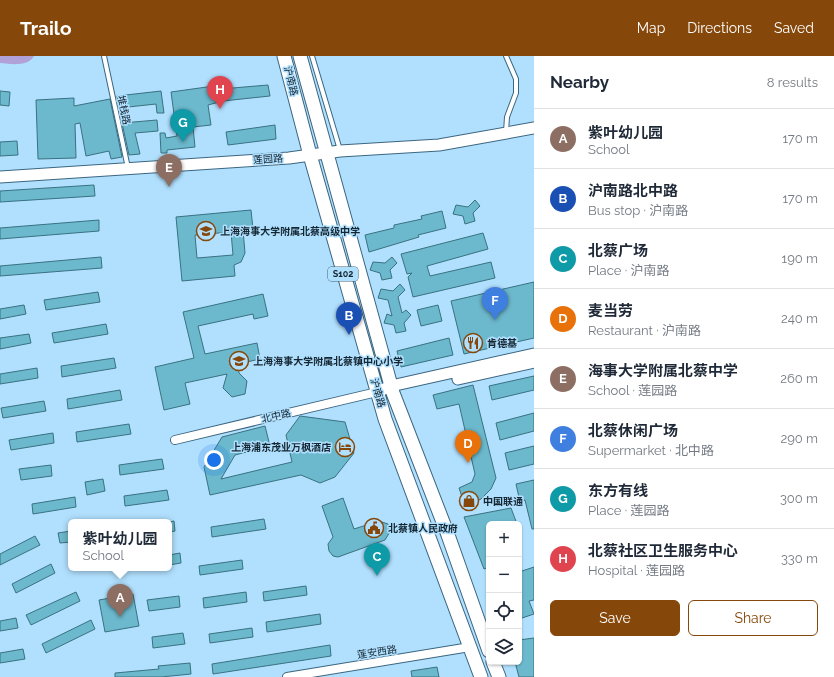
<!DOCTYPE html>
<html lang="en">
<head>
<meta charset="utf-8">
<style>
	:root { --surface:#fff; --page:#f2f2f3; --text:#1f2937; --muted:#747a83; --line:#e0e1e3; --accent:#86480a }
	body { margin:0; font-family:Raleway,"Noto Sans SC",sans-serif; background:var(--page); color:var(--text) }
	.controls { position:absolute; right:12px; bottom:12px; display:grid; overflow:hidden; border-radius:6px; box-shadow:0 1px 3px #0004 }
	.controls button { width:36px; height:36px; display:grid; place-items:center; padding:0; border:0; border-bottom:1px solid var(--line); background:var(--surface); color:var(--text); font:20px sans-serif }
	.you { position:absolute; left:214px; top:404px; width:14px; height:14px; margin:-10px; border:3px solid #fff; border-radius:50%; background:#1a73e8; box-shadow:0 0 0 6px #1a73e833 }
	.badge { display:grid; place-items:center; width:26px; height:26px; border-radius:50%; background:var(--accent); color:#fff; font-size:13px; font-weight:700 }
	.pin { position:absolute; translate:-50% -33px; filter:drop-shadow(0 1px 2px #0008) }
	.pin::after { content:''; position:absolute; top:21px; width:14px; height:12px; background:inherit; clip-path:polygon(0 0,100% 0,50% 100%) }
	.popup { position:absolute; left:68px; top:463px; width:104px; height:52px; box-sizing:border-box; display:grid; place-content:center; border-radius:6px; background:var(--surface); filter:drop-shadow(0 1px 3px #0005); font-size:13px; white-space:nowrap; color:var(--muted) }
	.popup b { font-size:15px; color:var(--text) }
	.popup::after { content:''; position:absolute; left:50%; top:100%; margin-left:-8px; border:8px solid transparent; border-top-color:var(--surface) }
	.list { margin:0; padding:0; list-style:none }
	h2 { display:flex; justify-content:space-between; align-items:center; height:52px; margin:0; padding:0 16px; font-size:17px }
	h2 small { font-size:13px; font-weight:400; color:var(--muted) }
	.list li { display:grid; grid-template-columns:26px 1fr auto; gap:12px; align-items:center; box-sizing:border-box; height:60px; padding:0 16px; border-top:1px solid var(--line) }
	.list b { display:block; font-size:15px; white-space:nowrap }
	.list p { margin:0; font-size:13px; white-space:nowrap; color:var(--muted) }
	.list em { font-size:13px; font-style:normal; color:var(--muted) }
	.actions { display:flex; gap:8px; padding:12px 16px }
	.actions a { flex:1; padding:9px 0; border:1px solid var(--accent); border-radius:6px; text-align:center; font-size:14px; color:var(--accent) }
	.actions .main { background:var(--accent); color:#fff }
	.icon { flex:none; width:22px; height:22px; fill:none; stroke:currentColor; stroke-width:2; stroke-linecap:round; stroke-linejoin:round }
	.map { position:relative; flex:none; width:534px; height:621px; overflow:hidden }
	header { display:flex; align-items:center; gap:24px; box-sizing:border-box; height:56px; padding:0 20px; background:var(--accent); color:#fff }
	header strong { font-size:19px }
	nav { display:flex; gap:22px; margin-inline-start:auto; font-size:14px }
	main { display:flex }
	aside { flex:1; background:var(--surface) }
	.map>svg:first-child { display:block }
	.water { fill:#b1a1d9 }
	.building { fill:#6cb8cc; stroke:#397281; fill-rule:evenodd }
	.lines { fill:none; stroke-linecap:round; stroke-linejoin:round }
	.lane-casing { stroke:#3b6681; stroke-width:6 }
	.street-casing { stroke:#3b6681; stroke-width:10 }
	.secondary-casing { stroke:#3b6681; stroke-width:13 }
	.primary-casing { stroke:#3b6681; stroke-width:15 }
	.lane { stroke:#fff; stroke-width:4 }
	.street { stroke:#fff; stroke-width:8 }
	.secondary { stroke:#fff; stroke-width:11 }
	.primary { stroke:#fff; stroke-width:13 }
	.labels { text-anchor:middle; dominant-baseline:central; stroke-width:3; stroke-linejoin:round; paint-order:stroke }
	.shield { fill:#b1e0fe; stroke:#435e6f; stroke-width:1 }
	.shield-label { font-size:9px; font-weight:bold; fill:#142632 }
	.street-label { font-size:10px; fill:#142632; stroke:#b1e0fe }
	.poi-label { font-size:10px; font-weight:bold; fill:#142632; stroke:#b1e0fe; text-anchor:start }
</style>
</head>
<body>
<header>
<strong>Trailo</strong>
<nav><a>Map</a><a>Directions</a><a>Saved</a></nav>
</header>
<main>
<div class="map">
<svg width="534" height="621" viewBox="0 0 534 621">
	<rect width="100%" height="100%" fill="#b1e0fe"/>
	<!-- water -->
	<path class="water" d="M0 0H34C28 11 11 8 0 7Z"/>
	<!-- building -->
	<path class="building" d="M221 29V33L268 29 270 40 223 45 208 49 211 69 193 71 195 91 167 94V97H161L160 77H165L166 82 177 80 171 36Z
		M0 35 10 36 9 50 0 49Z
		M161 35 164 57H157L156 48 119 52 117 40Z
		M74 42V50L110 43 122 101 111 103 109 95 86 100 80 67 75 68 76 102 38 103 36 44Z
		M157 64 158 75 135 77 140 98 129 99 122 67Z
		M275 69 276 83 228 89 226 76Z
		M17 85 18 99 0 100V86Z
		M94 129 95 140 0 146V135Z
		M475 144 480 150 473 157 475 165 465 168 463 160 453 158 456 149 468 151Z
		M251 154 253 173 243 174 245 197 241 206 234 209 235 220 182 225 176 161ZM231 176 233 199 197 202 195 179Z
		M442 155 446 172 418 179 419 181 369 196 365 179 394 172V169L422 163 421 160Z
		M99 164V175L0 183V172Z
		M483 177 488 193 427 210 430 220 491 206 495 222 413 241 408 221 412 217 407 218 401 198Z
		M101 201 102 212 0 220V210Z
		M392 201 397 207 390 214 392 222 382 224 380 217 370 214 373 206 385 207Z
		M534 226V282L464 298 451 245Z
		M400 228 405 234 398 241 402 257 406 254 411 259 404 267 406 275 396 277 394 269 384 267 387 258 392 260 388 244 378 242 381 233 393 235Z
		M98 236 100 246 46 254 44 244Z
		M263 238 268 260 254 263 253 258 198 270 205 298 257 287 260 303 238 308 239 317 247 325 245 338 232 341 223 332 227 318 185 327 190 348 164 354 155 311 194 302 183 256Z
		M24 249 26 258 0 263V253Z
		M438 249 442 265 421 270 417 254Z
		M106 268 108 278 54 287 52 277Z
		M29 278 31 287 0 293V282Z
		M449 282 453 299 401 311 397 295Z
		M114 302 116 312 62 321 61 310Z
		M37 312 38 322 0 328V318Z
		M534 320V334L492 344 489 330Z
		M473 329 496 422 491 433 481 443 465 450 459 432 472 426 475 418 459 348 437 353 433 339Z
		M120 334 122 344 68 353 67 343Z
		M44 345 46 355 3 362 1 352Z
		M534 357V375L500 384 496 367Z
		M300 360 345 366 354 397 335 421 320 427 301 419 210 439 204 411 222 381 265 370 270 390 235 399 221 423 292 406 286 379Z
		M129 368 131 378 77 386 76 376Z
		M53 377 54 387 11 394 9 384Z
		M534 390V408L509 414 505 397Z
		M162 403 164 413 120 419 119 409Z
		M51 409 52 420 21 424 19 413Z
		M103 423 105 435 87 439 85 426Z
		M534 424V473H532L525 444 520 446 516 428Z
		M167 434 169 444 125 450 124 440Z
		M75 441 76 451 33 458 32 448Z
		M343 442 354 473 379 465 388 468 391 474 385 484 338 501 333 500 329 495 328 488 333 481 322 450Z
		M511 452 517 468H489V511L484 513 464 461Z
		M264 463 266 473 212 481 211 471Z
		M174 465 175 475 169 476V466Z
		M71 475V486L60 487 58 477Z
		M35 480 40 489 0 509V498Z
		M180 497 181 507 169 509V499Z
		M242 504 243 513 200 519 199 510Z
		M51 508 55 517 16 537 12 528Z
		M534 511V544L529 545 534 558 519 563V516Z
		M306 530 307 539 264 545 263 536Z
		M76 536 80 545 31 569 26 559Z
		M246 536 247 546 204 552 203 542Z
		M133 538 139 570 105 576 99 544Z
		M179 540 180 551 149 555 147 544Z
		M320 558 321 568 267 576 266 566Z
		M16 562 18 572 0 575V565Z
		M91 564 95 573 46 597 42 588Z
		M252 572 253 581 210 587 209 578Z
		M183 577 185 588 153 592 152 581Z
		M534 582V621H519L515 606H519V584Z
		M330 589 331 600 213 618 212 608Z
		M23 593 25 603 0 607V597Z
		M190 607 191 618 161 621H115V617L159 613 158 610Z
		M437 611 439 621H412L411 615Z"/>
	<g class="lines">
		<defs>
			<path id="lane" d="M104 0 128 112
				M312 0 340 94
				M506 0 516 23V37L507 61 506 76"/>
			<path id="street" d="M175 384 377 336
				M287 621 470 591"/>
			<path id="secondary" d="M0 121 289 102 340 95 439 89 534 72
				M458 323 534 306
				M377 336 391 330 534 298"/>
			<path id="primary" d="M284 0 310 99 385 363 481 621
				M300 0 393 337 448 479 489 595
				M493 606 499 621"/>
		</defs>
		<!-- lane casing -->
		<use href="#lane" class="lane-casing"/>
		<!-- street casing -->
		<use href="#street" class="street-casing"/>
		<!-- secondary casing -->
		<use href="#secondary" class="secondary-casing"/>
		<!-- primary casing -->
		<use href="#primary" class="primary-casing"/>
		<!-- lane -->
		<use href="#lane" class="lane"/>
		<!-- street -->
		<use href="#street" class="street"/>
		<!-- secondary -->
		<use href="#secondary" class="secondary"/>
		<!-- primary -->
		<use href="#primary" class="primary"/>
	</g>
	<!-- icons -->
	<defs>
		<symbol id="school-ring" viewBox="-11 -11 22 22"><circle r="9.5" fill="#b1e0fe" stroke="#86480a" stroke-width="1.5"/><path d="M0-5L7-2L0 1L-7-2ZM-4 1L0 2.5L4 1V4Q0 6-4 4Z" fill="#86480a"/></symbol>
		<symbol id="restaurant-ring" viewBox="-11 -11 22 22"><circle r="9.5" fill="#b1e0fe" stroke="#86480a" stroke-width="1.5"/><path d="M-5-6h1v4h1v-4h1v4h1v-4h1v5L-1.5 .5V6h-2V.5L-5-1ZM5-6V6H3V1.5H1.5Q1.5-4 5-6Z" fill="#86480a"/></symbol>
		<symbol id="hotel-ring" viewBox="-11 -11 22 22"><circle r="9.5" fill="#b1e0fe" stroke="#86480a" stroke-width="1.5"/><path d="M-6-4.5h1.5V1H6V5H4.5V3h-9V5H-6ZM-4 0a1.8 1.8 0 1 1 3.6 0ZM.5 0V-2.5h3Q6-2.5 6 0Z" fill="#86480a"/></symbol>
		<symbol id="shop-ring" viewBox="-11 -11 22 22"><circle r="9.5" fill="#b1e0fe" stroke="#86480a" stroke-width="1.5"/><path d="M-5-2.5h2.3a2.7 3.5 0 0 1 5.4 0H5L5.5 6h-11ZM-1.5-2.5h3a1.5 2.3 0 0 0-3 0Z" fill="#86480a"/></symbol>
		<symbol id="civic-ring" viewBox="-11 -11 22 22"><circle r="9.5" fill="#b1e0fe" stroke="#86480a" stroke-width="1.5"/><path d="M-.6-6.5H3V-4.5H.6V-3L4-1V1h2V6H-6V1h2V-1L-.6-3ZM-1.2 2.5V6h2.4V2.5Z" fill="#86480a"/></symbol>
	</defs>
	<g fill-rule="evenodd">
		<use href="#school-ring" x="195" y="164" width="22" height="22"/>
		<use href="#restaurant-ring" x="462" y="276" width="22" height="22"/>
		<use href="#school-ring" x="228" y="294" width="22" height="22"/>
		<use href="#hotel-ring" x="334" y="380" width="22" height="22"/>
		<use href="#shop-ring" x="458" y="434" width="22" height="22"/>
		<use href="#civic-ring" x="363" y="461" width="22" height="22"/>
	</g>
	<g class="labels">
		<!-- shield labels -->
		<rect class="shield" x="328" y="211" width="30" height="14" rx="3"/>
		<g class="shield-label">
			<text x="343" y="218">S102</text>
		</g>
		<!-- street labels -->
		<g class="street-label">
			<text transform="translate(291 25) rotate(76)">沪南路</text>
			<text transform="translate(124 54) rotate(78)">堆栈路</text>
			<text transform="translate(268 103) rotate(-4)">莲园路</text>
			<text transform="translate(378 337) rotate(74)">沪南路</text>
			<text transform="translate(276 360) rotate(-13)">北中路</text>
			<text transform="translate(377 596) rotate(-9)">莲安西路</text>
		</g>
		<!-- poi labels -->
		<g class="poi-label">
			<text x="220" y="175">上海海事大学附属北蔡高级中学</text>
			<text x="487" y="287">肯德基</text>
			<text x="253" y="305">上海海事大学附属北蔡镇中心小学</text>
			<text x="331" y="391" text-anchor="end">上海浦东茂业万枫酒店</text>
			<text x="483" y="445">中国联通</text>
			<text x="388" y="472">北蔡镇人民政府</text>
		</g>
	</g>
</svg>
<div class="controls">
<button>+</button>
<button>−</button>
<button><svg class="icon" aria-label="locate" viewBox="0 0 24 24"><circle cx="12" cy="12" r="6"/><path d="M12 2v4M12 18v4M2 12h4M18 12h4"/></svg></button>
<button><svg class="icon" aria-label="layers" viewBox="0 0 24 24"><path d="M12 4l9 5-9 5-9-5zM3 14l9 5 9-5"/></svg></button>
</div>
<div class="you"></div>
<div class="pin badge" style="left:120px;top:561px;background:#8d6e63">A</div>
<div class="popup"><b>紫叶幼儿园</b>School</div>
<div class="pin badge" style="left:349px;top:279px;background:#1a4fb4">B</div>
<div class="pin badge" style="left:377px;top:520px;background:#0f9aa8">C</div>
<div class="pin badge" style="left:468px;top:407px;background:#e8710a">D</div>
<div class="pin badge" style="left:169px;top:131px;background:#8d6e63">E</div>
<div class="pin badge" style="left:495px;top:264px;background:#3f7fe0">F</div>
<div class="pin badge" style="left:183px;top:86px;background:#0f9aa8">G</div>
<div class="pin badge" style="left:220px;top:53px;background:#e0444e">H</div>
</div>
<aside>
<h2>Nearby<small>8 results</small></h2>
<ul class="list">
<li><span class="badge" style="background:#8d6e63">A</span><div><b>紫叶幼儿园</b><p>School</p></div><em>170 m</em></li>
<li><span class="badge" style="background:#1a4fb4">B</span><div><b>沪南路北中路</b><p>Bus stop · 沪南路</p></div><em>170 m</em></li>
<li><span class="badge" style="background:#0f9aa8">C</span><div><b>北蔡广场</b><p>Place · 沪南路</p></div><em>190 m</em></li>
<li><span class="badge" style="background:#e8710a">D</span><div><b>麦当劳</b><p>Restaurant · 沪南路</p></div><em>240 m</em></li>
<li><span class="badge" style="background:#8d6e63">E</span><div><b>海事大学附属北蔡中学</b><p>School · 莲园路</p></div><em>260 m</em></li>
<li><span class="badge" style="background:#3f7fe0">F</span><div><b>北蔡休闲广场</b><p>Supermarket · 北中路</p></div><em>290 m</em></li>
<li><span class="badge" style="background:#0f9aa8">G</span><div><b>东方有线</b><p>Place · 莲园路</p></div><em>300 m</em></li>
<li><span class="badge" style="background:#e0444e">H</span><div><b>北蔡社区卫生服务中心</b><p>Hospital · 莲园路</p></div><em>330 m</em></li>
</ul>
<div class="actions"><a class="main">Save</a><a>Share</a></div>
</aside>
</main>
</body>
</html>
